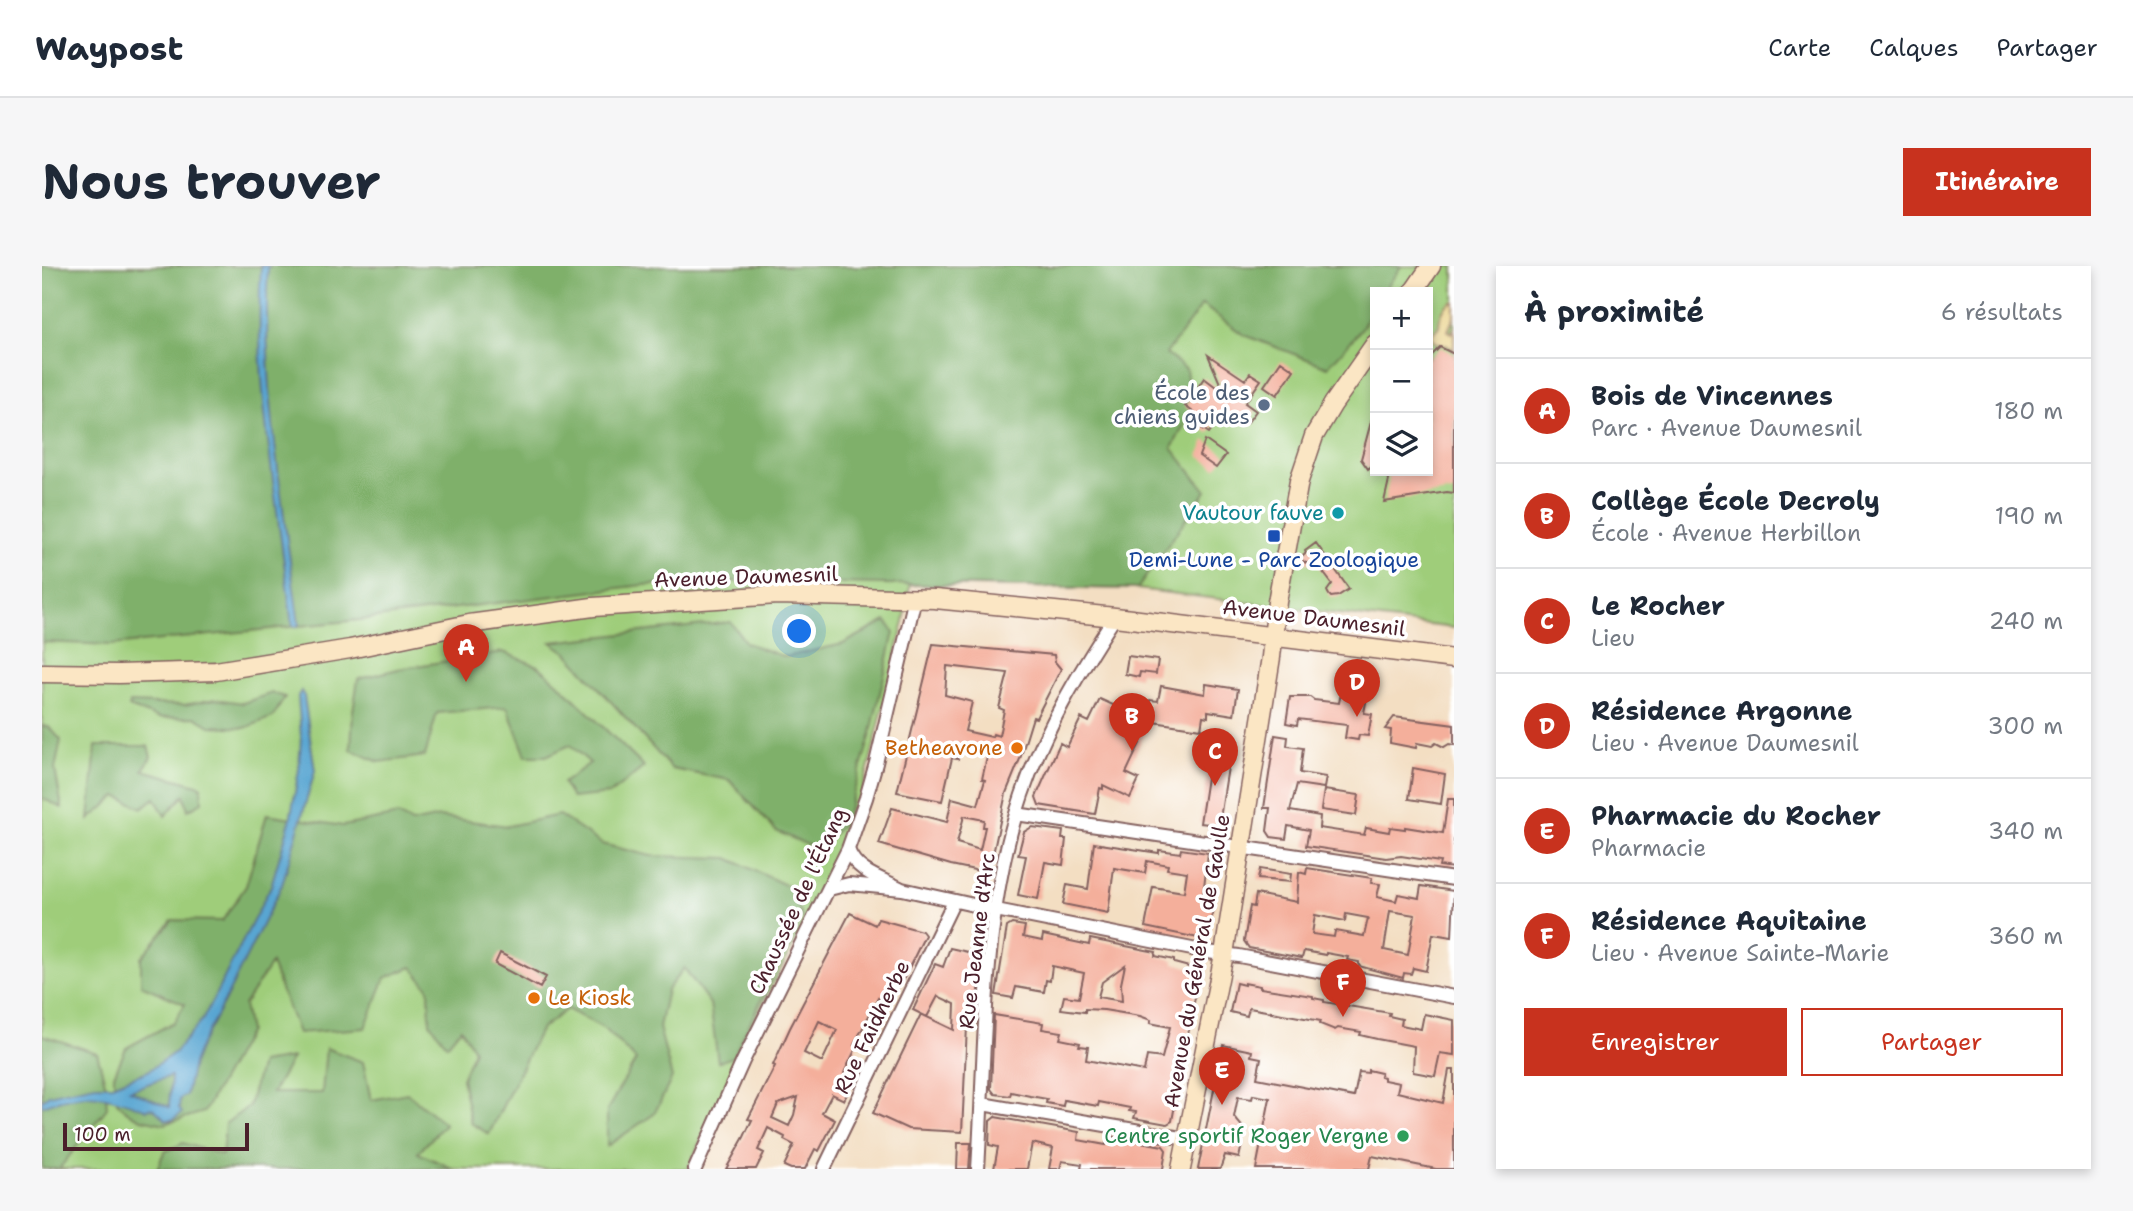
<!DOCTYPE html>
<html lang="fr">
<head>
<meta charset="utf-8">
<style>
	:root { --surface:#fff; --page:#f6f6f7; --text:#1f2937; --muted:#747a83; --line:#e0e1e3; --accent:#c8321e }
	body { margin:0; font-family:"Shantell Sans",sans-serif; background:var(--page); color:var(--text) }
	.controls { position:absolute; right:21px; top:21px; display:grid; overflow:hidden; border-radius:0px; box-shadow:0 4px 10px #0003 }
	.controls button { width:63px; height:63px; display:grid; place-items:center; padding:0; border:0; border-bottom:2px solid var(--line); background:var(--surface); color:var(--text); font:35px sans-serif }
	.scale { position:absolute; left:21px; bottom:18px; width:186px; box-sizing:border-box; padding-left:7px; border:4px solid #4a1f2b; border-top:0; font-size:19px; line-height:24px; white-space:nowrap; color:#4a1f2b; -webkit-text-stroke:5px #fff; paint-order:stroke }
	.you { position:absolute; left:758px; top:366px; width:24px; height:24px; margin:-18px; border:5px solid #fff; border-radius:50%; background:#1a73e8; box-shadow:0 0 0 10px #1a73e833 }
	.badge { display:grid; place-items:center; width:46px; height:46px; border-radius:50%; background:var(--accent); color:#fff; font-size:23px; font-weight:700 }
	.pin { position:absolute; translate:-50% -58px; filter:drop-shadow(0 2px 4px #0008) }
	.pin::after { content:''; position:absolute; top:37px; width:24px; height:21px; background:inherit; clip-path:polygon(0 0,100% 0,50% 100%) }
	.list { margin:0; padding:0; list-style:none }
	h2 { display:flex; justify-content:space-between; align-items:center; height:91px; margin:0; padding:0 28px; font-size:30px }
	h2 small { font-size:23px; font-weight:400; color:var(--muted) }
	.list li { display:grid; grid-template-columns:46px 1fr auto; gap:21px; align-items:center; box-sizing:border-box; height:105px; padding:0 28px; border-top:2px solid var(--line) }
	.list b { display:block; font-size:26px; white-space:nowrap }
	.list p { margin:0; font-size:23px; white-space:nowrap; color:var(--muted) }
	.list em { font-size:23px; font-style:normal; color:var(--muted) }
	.actions { display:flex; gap:14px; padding:21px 28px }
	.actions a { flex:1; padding:16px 0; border:2px solid var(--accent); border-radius:0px; text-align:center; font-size:24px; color:var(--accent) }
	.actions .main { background:var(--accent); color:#fff }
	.icon { flex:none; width:38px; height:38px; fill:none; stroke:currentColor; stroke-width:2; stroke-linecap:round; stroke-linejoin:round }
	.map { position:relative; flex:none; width:1412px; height:903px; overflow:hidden; border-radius:0px }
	header { display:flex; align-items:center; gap:42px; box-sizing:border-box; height:98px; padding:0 35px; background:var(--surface); border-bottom:2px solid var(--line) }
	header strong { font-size:33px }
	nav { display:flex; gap:38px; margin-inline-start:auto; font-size:24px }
	.intro { display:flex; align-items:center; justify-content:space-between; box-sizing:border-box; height:168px; padding:0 42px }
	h1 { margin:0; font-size:49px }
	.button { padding:18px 32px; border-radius:0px; background:var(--accent); color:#fff; font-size:24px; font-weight:700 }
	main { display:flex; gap:42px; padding:0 42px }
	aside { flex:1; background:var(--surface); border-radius:0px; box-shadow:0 4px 10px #0003 }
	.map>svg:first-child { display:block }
	.green { fill:#9fcd7a; stroke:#747652; stroke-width:2; fill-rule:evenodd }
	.forest { fill:#7fb06a; stroke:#64684a; stroke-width:2 }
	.sand { fill:#eeda9e; stroke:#9c7c64; stroke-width:2 }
	.water { fill:#59a6d2; stroke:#52627e; stroke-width:2; fill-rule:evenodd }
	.building { fill:#f4af9b; fill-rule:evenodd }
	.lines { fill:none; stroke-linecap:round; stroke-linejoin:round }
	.street-casing { stroke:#856260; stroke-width:16 }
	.secondary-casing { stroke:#856260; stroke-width:21 }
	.street { stroke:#fff; stroke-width:12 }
	.secondary { stroke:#fbe6c4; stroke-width:18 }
	.service-dot { fill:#5c6f8a; stroke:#fff; stroke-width:2.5 }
	.culture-dot { fill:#0f9aa8; stroke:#fff; stroke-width:2.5 }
	.transit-dot { fill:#1a4fb4; stroke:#fff; stroke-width:2.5 }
	.food-dot { fill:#e8710a; stroke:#fff; stroke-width:2.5 }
	.leisure-dot { fill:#2e9e5b; stroke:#fff; stroke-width:2.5 }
	.labels { text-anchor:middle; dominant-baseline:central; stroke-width:7; stroke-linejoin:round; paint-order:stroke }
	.service-label { font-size:21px; fill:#4e5e75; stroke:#fff; text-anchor:end }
	.culture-label { font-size:21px; fill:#0d838f; stroke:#fff; text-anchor:end }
	.transit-label { font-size:21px; fill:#164399; stroke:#fff }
	.street-label { font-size:21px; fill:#4a1f2b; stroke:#fff }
	.food-label { font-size:21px; fill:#c56008; stroke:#fff; text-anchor:end }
	.leisure-label { font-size:21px; fill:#27864d; stroke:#fff; text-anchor:end }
</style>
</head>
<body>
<header>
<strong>Waypost</strong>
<nav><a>Carte</a><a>Calques</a><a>Partager</a></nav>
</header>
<div class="intro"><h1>Nous trouver</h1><a class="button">Itinéraire</a></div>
<main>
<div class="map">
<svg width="1412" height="903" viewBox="0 0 1412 903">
	<rect width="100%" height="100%" fill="#fff"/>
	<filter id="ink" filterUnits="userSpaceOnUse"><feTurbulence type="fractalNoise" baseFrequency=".0143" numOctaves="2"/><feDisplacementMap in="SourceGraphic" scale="14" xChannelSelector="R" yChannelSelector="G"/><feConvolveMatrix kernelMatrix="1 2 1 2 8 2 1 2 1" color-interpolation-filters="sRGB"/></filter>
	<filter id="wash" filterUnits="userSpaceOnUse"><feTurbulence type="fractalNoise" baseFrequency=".00686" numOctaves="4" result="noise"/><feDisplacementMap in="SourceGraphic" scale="28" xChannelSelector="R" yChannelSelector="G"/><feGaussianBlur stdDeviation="1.57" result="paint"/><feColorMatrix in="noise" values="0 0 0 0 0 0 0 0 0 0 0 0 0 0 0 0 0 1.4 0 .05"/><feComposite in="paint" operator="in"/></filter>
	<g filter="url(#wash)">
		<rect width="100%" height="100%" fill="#f3dec2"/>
		<!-- green -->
		<path class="green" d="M0 0H1412V362L1095 323 868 319 862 356 834 471 821 523 808 559 778 628 718 743 646 903H0ZM1333 26H1386V205H1333Z"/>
		<!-- forest -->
		<path class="forest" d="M0 0H1359L1342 26H1333C1333 56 1304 79 1286 101L1202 69 1160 39 1124 88 1144 103 1149 146 1130 182 1164 225 1095 323 688 315 601 319 318 354 70 379 0 376Z
			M844 355 852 366 828 471 803 555 777 584 734 565 687 514 630 503 525 387 509 376 689 356 704 377 743 391 801 378Z
			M461 386 496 400 515 416 602 501 568 528 530 532 521 517 548 497 528 479 504 490H484L465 441 395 447 383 490 337 496 309 484 311 445 316 413 356 403Z
			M230 427 243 431 231 451 203 462 168 460 153 451 117 452 87 441 88 437 142 439 173 433 201 437Z
			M0 460 7 461 19 474 13 503 20 542 0 532Z
			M54 480H106L109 491 101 504 159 520 160 536 146 544 142 529 123 550 113 532 100 542 75 530 47 554Z
			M225 548 301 560 356 549 370 557 397 551 466 560 517 549 560 578 609 590 686 592 750 622 760 651 691 791 676 796 668 738 642 702 625 724 617 761 630 812 612 848 565 880V844L594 794 563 763 525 743 498 764 447 868 429 857 420 812 432 784 419 762 405 779 388 757 387 723 370 701 343 712 323 762 256 767 229 698 202 739 207 765 162 846 123 858 99 853 85 846 75 836 72 824V809L84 782 132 756 143 738 99 719V692L130 654 180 655 204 620Z
			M0 769 55 787 63 816 65 842 17 903H0Z
			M284 782 321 796 329 834 365 827 403 858 376 887 412 903H115L122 886 141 877 180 889 183 858 207 840 219 797 250 792 230 827H280Z"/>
		<!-- sand -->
		<path class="sand" d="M1412 35V51L1406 65 1409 67 1412 62V84L1406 80 1392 76 1390 72 1391 67 1397 60C1397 51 1401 38 1412 35Z"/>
		<!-- water -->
		<path class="water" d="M219 0H226C220 118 241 242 257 358L255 361 251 360 249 353C236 236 211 118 219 0Z
			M259 425 262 430 273 505 240 619 182 736 159 778 151 798 144 829 138 833 137 842 140 847 130 854H124L112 843 106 842 105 844C62 827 45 824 0 840V834L7 829 24 825 53 819H70L106 805 133 786 161 753 229 620 248 555 257 503 259 471 256 430ZM129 811 127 841 88 824 129 810Z"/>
		<g id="blocks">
			<!-- building -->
			<path class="building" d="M1398 81 1412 88V227L1405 226 1342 236 1347 214 1345 205H1386V93Z
				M1166 89 1203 114 1208 107 1219 114 1203 137 1214 145 1205 157 1194 150 1191 154 1181 147 1167 167 1155 159 1159 152 1143 140 1162 112 1182 127Z
				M1239 95 1252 104 1235 129 1222 120Z
				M1330 152 1333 153V197L1326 203 1319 193Z
				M1163 174 1184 189 1174 202 1157 190Z
				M1274 277 1307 323 1296 330 1289 331 1287 329 1285 325 1290 318 1274 297H1264L1258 293 1264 287 1263 285Z
				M891 378 1012 389 1013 396 1019 403 994 452 991 451 978 493 964 527 947 607 909 599 837 578 850 542 905 556 910 532 936 539 943 514 940 513 946 487 919 481 916 493 910 492 900 535 855 526ZM905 400 966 407 957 442 962 444 957 470 951 468 950 471 923 465 930 436 903 429ZM922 550 942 554 941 561H943L938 584 915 577Z
				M1086 390 1116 394 1114 408 1098 406 1097 411 1083 408Z
				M1164 418 1196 423 1192 449 1166 445V451L1161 450 1159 463 1105 455 1108 456 1084 507 1097 513 1088 532 1061 519V523L1058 522 1053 548 997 539 994 531 1018 477 1025 481 1039 452 1047 456 1058 433 1104 454 1108 434 1116 435 1119 420 1163 428Z
				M1299 427 1325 431 1322 447 1330 448 1326 470 1317 469 1316 474 1303 472 1305 459 1256 453 1255 459 1244 457 1248 431H1268L1272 434 1297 437Z
				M1352 451 1412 459V479L1407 478 1402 481 1394 477 1390 480 1375 477 1374 482 1348 477 1349 464 1343 463Z
				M1233 469 1246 471 1245 480 1261 482 1258 507 1284 511 1282 522 1255 518 1248 545 1278 550 1277 562 1322 569 1324 562 1347 566 1348 561 1363 563V561L1401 567 1406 533H1412V602L1397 600 1398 596 1359 590 1344 592 1264 580 1267 564 1246 560 1244 573 1229 571 1225 565 1228 542H1222Z
				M1170 479 1189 482 1177 559 1158 557Z
				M1371 502 1403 508 1399 538 1367 533Z
				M1282 524 1317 529 1314 549 1279 544Z
				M990 561 1021 565 1020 573H1024L1021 599 1003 596 996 633 976 629 984 590 976 589 982 566Z
				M1052 577 1117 587V584L1138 587 1139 583 1166 587 1161 629 1173 631 1167 665 1156 672 1103 661 1111 621 1142 626 1145 606 1125 603 1126 599 1105 595 1103 607 1072 602 1066 647 1021 638 1025 619 1046 623Z
				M1265 602 1330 612 1329 617 1338 618 1335 631 1354 635 1356 628 1377 632 1379 620 1412 625 1410 671 1391 668 1384 705 1371 702 1369 708 1362 707 1361 712 1317 700V696L1305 694 1306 691 1284 687V689L1262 685 1260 692 1207 682 1202 675 1208 640 1212 641 1214 628 1255 636 1257 606 1264 608ZM1348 645 1373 649 1366 689 1342 684ZM1304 648 1326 652 1322 670 1293 665 1292 671 1270 668 1273 649 1303 655Z
				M1218 603 1249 608 1248 616 1216 613Z
				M808 647 833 659 836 653 880 665 883 669 859 718 852 714 841 735 836 732 812 779 815 780 802 807 813 812 802 834 790 828 780 847 793 854 777 885 773 883 763 903H749L742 900 752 879 742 874 743 871 726 862 716 884 722 887 714 903H684L702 871 710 854 706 853 733 800 731 799 748 762ZM777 755 795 764 780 796 762 787ZM756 831 752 849 747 860 730 852 736 838Z
				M970 658 983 660 981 671 1000 675 1001 669 1047 679 1048 673 1114 686 1113 690 1132 694V697L1158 704 1130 855 1125 858 1092 852 1094 846 1087 845 1088 842 1057 836 1056 840 1022 834 1021 840 1004 837 1005 833 988 830 969 826 968 830 953 828 949 823 952 749 1001 757 1000 763 1020 766 1018 773 1038 777 1037 780 1046 781 1044 794 1102 805 1105 790 1120 792 1128 761 1108 757 1109 754 1098 750 1062 744 1043 743V746L1019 743 1022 730 1037 732 1042 707 1010 700 1008 715 1004 714 1002 726 974 721 971 732 954 729 965 661ZM1083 699 1079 718 1080 735 1056 731 1060 716Z
				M908 682 939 689 935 743H932L931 760H925L920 866 866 863 831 847 879 748 912 764 913 738 896 730 885 751 871 744 893 698 901 701Z
				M458 687 504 711 498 722 453 698Z
				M1194 717 1202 719V717L1218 720V722L1271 730V732L1282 734V736L1348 747 1347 750 1360 753 1359 759 1379 763 1382 748 1412 754V789L1398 787 1393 810 1371 806 1372 780 1335 773 1318 769 1319 766 1296 762 1293 764 1278 758 1279 755 1207 742 1205 750 1188 746Z
				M1181 779 1210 785 1209 790 1219 792 1215 812 1312 831 1317 806 1326 807V804L1339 807 1338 810 1342 811V814L1357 817 1355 826 1401 837 1407 804H1412V903H1394L1330 890 1327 903H1214L1228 832 1211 829 1210 833 1196 831 1192 851 1203 864 1197 892 1183 889 1178 903H1156Z
				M953 851 1037 866 1036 874 1064 879 1066 870 1121 880 1124 884 1121 903H1039L1040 898 1020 895 1018 903H1007L1011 882 990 877 985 903H952L956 881 947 879 948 855Z
				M916 877H929L927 903H915Z"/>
		</g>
	</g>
	<g filter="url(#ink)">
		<use href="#blocks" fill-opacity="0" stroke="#856260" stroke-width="2"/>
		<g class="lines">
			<defs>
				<path id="street" d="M974 548 1412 613
					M787 623 807 618 860 623C841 613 813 606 806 583
					M860 623 954 644 1165 686 1197 690 1412 731
					M940 838 1145 873
					M653 903 701 795 806 583 824 532 834 497 873 332
					M782 903 912 635
					M936 903C944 779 939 649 980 529 1002 464 1036 408 1073 351"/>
				<path id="secondary" d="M1371 26 1389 0
					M0 407 77 408 174 405 308 383 427 358 551 341 736 329 893 333 1073 351 1412 393
					M1139 903 1182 688 1229 391 1235 336 1257 215 1272 170 1291 138 1333 78"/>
			</defs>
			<!-- street casing -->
			<use href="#street" class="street-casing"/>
			<!-- secondary casing -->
			<use href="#secondary" class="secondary-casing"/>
			<!-- street -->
			<use href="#street" class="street"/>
			<!-- secondary -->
			<use href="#secondary" class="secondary"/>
		</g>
	</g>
	<!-- markers -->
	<circle class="service-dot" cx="1222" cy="139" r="7"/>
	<circle class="culture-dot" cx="1296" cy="247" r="7"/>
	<rect class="transit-dot" x="1225" y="263" width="14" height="14" rx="3.5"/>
	<g class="food-dot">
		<circle cx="975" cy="482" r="7"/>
		<circle cx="492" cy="732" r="7"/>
	</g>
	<circle class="leisure-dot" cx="1361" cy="870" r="7"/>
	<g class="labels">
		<!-- service labels -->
		<g class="service-label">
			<text x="1208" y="127">École des<tspan x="1208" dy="24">chiens guides</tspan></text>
		</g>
		<!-- culture labels -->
		<g class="culture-label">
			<text x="1282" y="247">Vautour fauve</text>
		</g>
		<!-- transit labels -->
		<g class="transit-label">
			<text x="1232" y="294">Demi-Lune - Parc Zoologique</text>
		</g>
		<!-- street labels -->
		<g class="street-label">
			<text transform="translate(704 311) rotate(-2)">Avenue Daumesnil</text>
			<text transform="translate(1272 352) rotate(7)">Avenue Daumesnil</text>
			<text transform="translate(756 635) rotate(-65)">Chaussée de l'Étang</text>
			<text transform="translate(935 675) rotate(-83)">Rue Jeanne d'Arc</text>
			<text transform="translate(1155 695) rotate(-80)">Avenue du Général de Gaulle</text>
			<text transform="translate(830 761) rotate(-64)">Rue Faidherbe</text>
		</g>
		<!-- food labels -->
		<g class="food-label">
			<text x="961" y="482">Betheavone</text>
			<text x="506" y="732" text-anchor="start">Le Kiosk</text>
		</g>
		<!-- leisure labels -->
		<g class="leisure-label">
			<text x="1347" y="870">Centre sportif Roger Vergne</text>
		</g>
	</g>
</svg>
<div class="controls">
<button>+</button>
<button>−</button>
<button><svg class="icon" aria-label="layers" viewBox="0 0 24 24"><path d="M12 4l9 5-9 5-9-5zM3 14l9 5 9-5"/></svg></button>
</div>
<div class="scale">100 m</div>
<div class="you"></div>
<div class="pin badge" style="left:424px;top:416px">A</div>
<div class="pin badge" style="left:1090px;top:485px">B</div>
<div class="pin badge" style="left:1173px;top:520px">C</div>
<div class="pin badge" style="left:1315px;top:451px">D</div>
<div class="pin badge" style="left:1180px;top:839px">E</div>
<div class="pin badge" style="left:1301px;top:751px">F</div>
</div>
<aside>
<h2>À proximité<small>6 résultats</small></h2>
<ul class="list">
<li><span class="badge">A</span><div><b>Bois de Vincennes</b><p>Parc · Avenue Daumesnil</p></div><em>180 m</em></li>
<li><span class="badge">B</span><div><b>Collège École Decroly</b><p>École · Avenue Herbillon</p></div><em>190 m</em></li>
<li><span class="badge">C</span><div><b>Le Rocher</b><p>Lieu</p></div><em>240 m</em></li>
<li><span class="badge">D</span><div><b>Résidence Argonne</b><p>Lieu · Avenue Daumesnil</p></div><em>300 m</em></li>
<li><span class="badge">E</span><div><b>Pharmacie du Rocher</b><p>Pharmacie</p></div><em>340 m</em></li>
<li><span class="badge">F</span><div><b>Résidence Aquitaine</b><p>Lieu · Avenue Sainte-Marie</p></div><em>360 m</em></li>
</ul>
<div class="actions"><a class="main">Enregistrer</a><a>Partager</a></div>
</aside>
</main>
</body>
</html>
